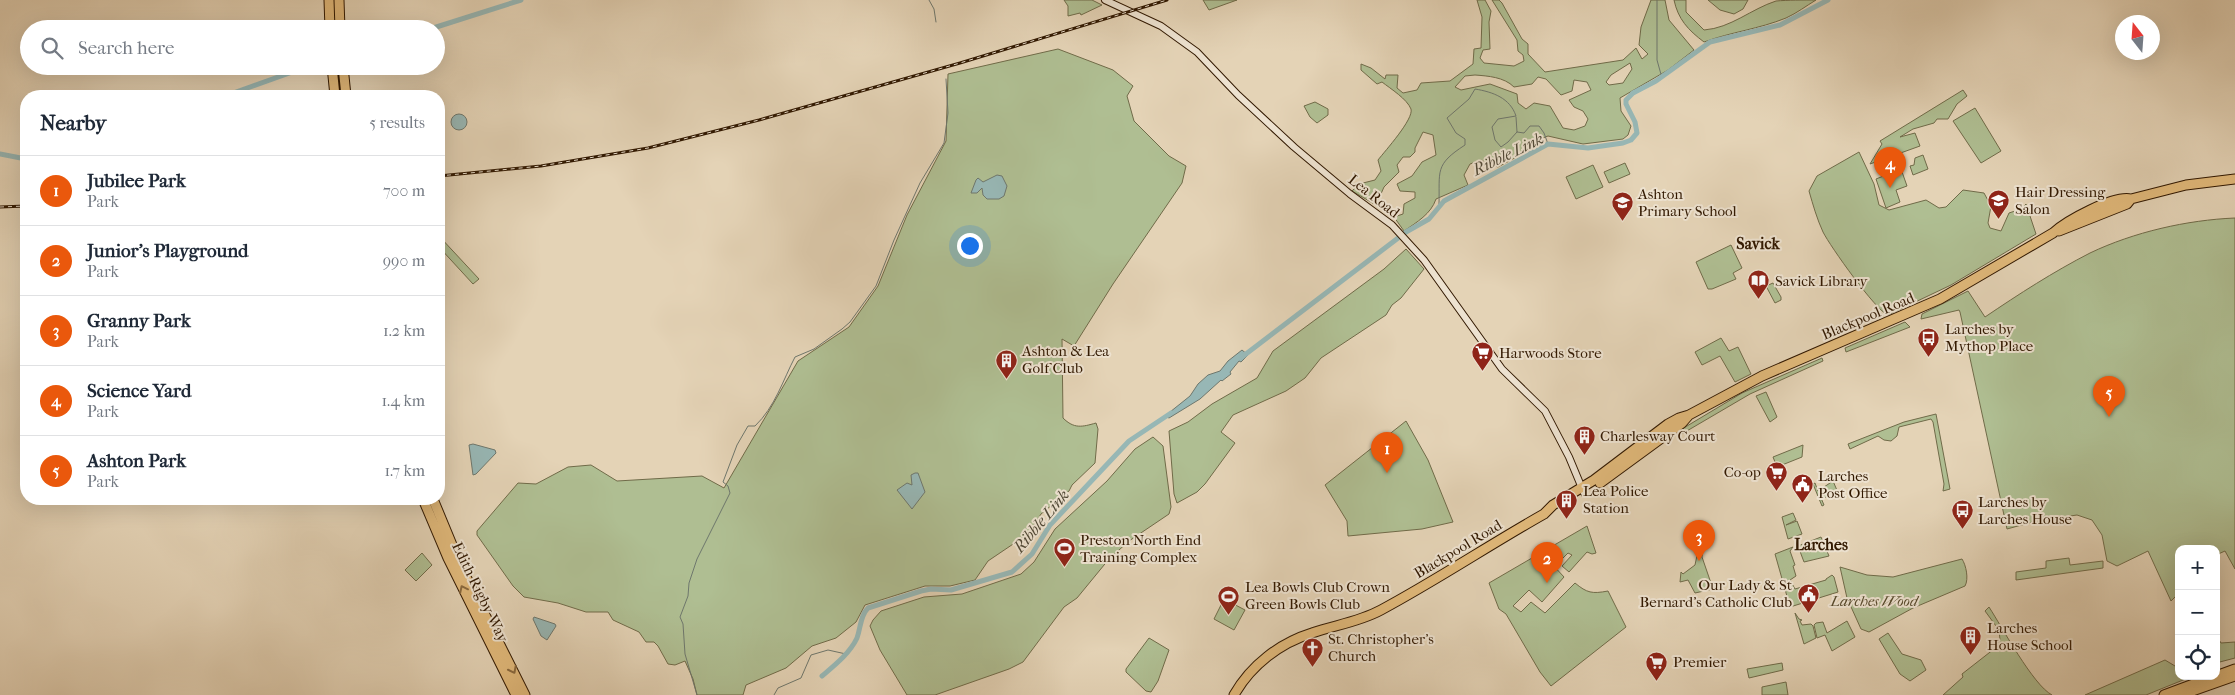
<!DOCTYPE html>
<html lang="en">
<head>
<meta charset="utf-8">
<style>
	:root { --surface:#fff; --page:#f6f6f7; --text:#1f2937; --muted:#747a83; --line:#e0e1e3; --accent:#ea580c }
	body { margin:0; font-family:"IM FELL French Canon",serif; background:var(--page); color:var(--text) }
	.controls { position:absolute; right:15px; bottom:15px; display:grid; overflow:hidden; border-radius:10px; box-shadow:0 5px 20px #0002 }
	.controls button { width:45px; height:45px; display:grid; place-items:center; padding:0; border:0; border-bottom:1px solid var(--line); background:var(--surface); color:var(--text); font:25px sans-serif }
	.compass { position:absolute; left:2115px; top:15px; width:45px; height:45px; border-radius:50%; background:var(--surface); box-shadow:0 5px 20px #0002; rotate:343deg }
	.you { position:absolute; left:969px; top:245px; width:18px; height:18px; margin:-12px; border:4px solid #fff; border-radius:50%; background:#1a73e8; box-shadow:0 0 0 8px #1a73e833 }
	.badge { display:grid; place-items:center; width:32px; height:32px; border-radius:50%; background:var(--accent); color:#fff; font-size:16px; font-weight:700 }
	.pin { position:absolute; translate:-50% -41px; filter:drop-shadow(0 1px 2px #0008) }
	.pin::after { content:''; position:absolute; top:26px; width:18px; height:15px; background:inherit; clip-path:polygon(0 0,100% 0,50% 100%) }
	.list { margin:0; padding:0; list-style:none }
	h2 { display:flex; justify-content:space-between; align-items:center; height:65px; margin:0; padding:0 20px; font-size:21px }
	h2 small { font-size:16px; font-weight:400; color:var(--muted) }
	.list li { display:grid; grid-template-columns:32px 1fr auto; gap:15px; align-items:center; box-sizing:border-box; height:70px; padding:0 20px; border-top:1px solid var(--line) }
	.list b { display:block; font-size:19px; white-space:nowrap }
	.list p { margin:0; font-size:16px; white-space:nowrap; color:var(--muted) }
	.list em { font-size:16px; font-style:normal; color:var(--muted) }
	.icon { flex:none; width:28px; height:28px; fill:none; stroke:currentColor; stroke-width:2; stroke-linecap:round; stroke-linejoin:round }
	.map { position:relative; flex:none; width:2235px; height:695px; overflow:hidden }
	.search { position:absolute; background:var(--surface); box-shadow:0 5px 20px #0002; left:20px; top:20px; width:425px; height:55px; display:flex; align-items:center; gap:12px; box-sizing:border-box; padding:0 18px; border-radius:28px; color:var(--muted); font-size:19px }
	.panel { position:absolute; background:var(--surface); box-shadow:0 5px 20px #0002; left:20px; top:90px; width:425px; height:415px; border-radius:20px }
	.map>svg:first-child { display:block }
	.green { fill:#afbe92; stroke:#706b49; fill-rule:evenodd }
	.water { fill:#97b7b5; stroke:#6e776d }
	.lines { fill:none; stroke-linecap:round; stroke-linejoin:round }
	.stream { stroke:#6e776d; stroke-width:1 }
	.canal { stroke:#97b7b5; stroke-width:5 }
	.secondary-casing { stroke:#311800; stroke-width:8 }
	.highway-casing { stroke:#311800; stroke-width:11 }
	.secondary { stroke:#ede2d0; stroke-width:6 }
	.highway { stroke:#e2ba7b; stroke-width:9 }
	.rail-casing { stroke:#311800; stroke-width:3 }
	.rail { stroke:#ede2d0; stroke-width:1; stroke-dasharray:4; stroke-linecap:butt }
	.oneway { stroke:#8a693e }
	.labels { text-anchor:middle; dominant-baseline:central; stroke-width:4; stroke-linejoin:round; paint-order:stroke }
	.poi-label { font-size:15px; fill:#311800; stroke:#ede2d0; text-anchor:start }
	.street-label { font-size:15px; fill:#311800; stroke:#ede2d0 }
	.park-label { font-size:15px; font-style:italic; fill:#574a2c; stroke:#ede2d0 }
	.water-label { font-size:16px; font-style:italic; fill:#504836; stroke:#ede2d0 }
	.neighbourhood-label { font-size:16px; font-weight:bold; fill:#311800; stroke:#ede2d0 }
</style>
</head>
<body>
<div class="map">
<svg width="2235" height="695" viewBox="0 0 2235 695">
	<rect width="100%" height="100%" fill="#e4d3b6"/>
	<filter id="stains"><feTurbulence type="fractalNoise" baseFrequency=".004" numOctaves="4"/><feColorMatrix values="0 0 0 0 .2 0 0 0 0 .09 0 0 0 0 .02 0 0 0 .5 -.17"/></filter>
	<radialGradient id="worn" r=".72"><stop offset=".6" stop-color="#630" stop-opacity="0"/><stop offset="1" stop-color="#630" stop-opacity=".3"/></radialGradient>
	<!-- green -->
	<path class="green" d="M1064 0H1092L1102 5 1081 15 1080 13 1068 16V6Z
		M1203 0H1237L1209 10Z
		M1477 0H1485L1491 11 1489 22 1490 49 1483 50 1480 58 1484 63 1514 66 1524 61 1523 55 1518 51 1517 40 1492 0H1499L1502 3 1522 39 1528 44V54L1545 72 1623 60 1636 48 1642 59 1648 54 1639 45 1641 27 1651 0H1665L1669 20 1694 50 1668 70 1620 98 1621 111 1631 126 1628 135 1623 139 1583 144 1548 136 1540 139 1535 147 1498 167 1481 160 1470 164 1464 175 1468 185 1436 199C1431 214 1417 222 1404 231L1394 217 1403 214 1404 204 1415 198V192L1400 191 1397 184 1412 176 1422 162 1436 155 1433 135 1423 132 1415 148V152L1410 157H1403L1397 165 1399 172 1384 187 1376 205 1352 191 1359 184 1375 180 1381 171 1378 160C1385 151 1414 119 1411 109 1407 99 1391 89 1382 82L1377 84 1361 70V64L1371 68 1385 79 1386 75H1398L1397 88 1403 93 1417 90 1421 83 1450 81 1473 64 1474 49 1481 48 1482 17ZM1630 63 1632 69 1623 83 1609 85 1606 82 1611 75ZM1475 75C1488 76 1504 77 1514 87L1532 84 1538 77 1546 79 1561 95 1572 91 1574 80 1587 82 1591 90 1569 100 1574 107 1583 111 1588 119 1585 126 1574 130 1563 128 1550 106 1534 103 1526 109 1518 103 1517 94 1490 84 1461 90 1455 87 1465 76Z
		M1674 0H1686V12L1704 30C1731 28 1751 9 1776 1 1787 0 1804 0 1816 0 1806 6 1797 13 1786 18 1759 29 1731 32 1704 42 1688 30 1678 19 1674 0Z
		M1708 0H1748L1743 9 1734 14 1720 10Z
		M1058 49 1113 70 1133 86 1127 96 1134 121 1169 156 1186 166 1182 183 1113 284 1074 346 1062 339 1063 418C1074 429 1082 427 1096 423L1098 429 1095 463 1072 485 1069 491 1041 514 1028 534 988 561 975 580 950 586H925L865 605 856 622 836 638 812 646 786 668 746 685 743 695H697L693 679 685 661 675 665 668 664 658 646 654 642H646L639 632 613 620 608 612H586L558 603 524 597 513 586 477 535V531L518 483 536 484 568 467 591 465 617 481 702 476 724 488 798 361 849 327 878 286 907 215 946 141 948 74Z
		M1963 90 1967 96 1957 104 1948 119H1937L1934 123 1913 129 1900 137 1915 133 1920 146 1870 164 1882 144 1880 141Z
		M1315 102 1328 109V115L1317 123 1310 117 1304 106Z
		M1975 108 2001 151 1981 163 1953 121Z
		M1859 152 1874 184 1879 205 1889 210 1926 200 1939 208 1946 207 1963 190 1984 193 1991 206 1988 223 1990 228 2001 231 2009 213 2021 209 2026 204 2036 234 1951 285 1888 315C1876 311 1830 246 1823 232 1817 219 1813 205 1809 191L1817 176Z
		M1923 155 1928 169 1913 175 1910 166 1914 165 1915 158Z
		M1625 163 1630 174 1609 183 1604 172Z
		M1593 165 1603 187 1576 199 1566 177Z
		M1901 169 1907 186 1896 190 1900 202 1886 208 1876 179Z
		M2235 218V569L2225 551 2216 555V549H2179V593L2171 601 2148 551 2117 566 2107 561 2102 535 2092 520 2077 515 2036 521 2007 529 1960 312 1959 310 1921 319 1922 314 1968 291 1985 317C2019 294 2053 272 2090 253 2134 232 2187 220 2235 218Z
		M439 236 479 279 473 284 439 247Z
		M1731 245 1742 268 1733 273 1736 279 1712 289H1708L1696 262Z
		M1406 249 1424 269 1401 298 1392 305 1386 315 1321 358 1305 378 1286 391 1233 415 1221 432 1235 443 1205 484 1197 492 1177 503 1174 494 1169 431 1188 422 1212 404 1257 378 1273 351 1384 269Z
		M1773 283 1781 297V300L1775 303 1766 286Z
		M1905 322 1910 327 1846 352 1845 348Z
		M1721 338 1729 351 1738 347 1751 374 1735 382 1720 356 1702 365 1695 352Z
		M1822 358 1823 361 1750 394 1680 435 1677 434V432L1742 393Z
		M1766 392 1777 417 1770 422 1756 396Z
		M1936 414 1950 489 1943 491 1944 484 1933 422 1931 419 1899 427 1897 436 1891 441 1884 440 1878 436 1850 449 1848 444 1904 422Z
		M1406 421 1428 460 1453 522 1422 529 1348 536 1347 521 1325 485Z
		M1153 437 1163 446 1171 507 1169 514 1129 541 1109 559 1077 598 1064 607 1023 662 1009 669 935 695H907L880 650 870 626 873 620 881 611 924 597 962 594 1021 574 1034 562 1055 529 1107 481 1135 449Z
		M1803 445 1802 457 1777 467 1773 457Z
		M1833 481 1839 495 1821 498 1824 505 1822 506 1813 484 1815 483 1818 491Z
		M1793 513 1796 520 1786 525 1797 521 1802 534 1788 539 1782 517Z
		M1587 526 1596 553 1592 554 1587 552 1569 572 1562 566 1572 555 1568 553 1559 562 1556 559 1552 564 1564 577 1542 602 1529 590 1513 606 1521 612 1531 602 1545 613 1575 583C1587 593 1592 594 1608 591L1626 627 1551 686 1540 672 1506 614 1499 609 1489 583Z
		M1702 532H1705L1702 557 1713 589 1695 593 1688 580 1680 582 1681 572 1683 574 1695 565Z
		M1821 537 1829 556 1804 562 1798 546Z
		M1793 547 1790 551 1795 565 1793 566 1796 576 1790 580 1795 589 1826 580V579L1832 575 1834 577 1838 592 1790 607 1775 554Z
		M422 553 432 565 416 581 405 570Z
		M2069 558 2070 565 2103 561V568L2016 580V572L2046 568V561Z
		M1962 559C1966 565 1969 579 1965 586L1913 608 1869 632 1861 629 1847 598 1840 567 1867 575 1893 577Z
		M1224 599 1245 610 1234 630 1214 619Z
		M1989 607C2002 627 2033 685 2052 695H1943L1963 677 1962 674 1994 649 2000 640 1999 630 1985 611Z
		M1795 613 1799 619 1802 620 1800 621 1802 625 1811 624 1813 626 1816 638 1804 644Z
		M1847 621 1855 637 1832 651 1825 635 1817 638 1814 625 1816 623 1823 622 1827 633Z
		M1888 633 1902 654 1921 660 1926 670 1910 681 1900 674 1879 639Z
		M2216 635 2221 643 2235 642V658L2216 663Z
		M1149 638 1169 650 1158 681 1151 692 1146 691 1126 672V669Z
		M2165 660 2175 666 2179 664V676H2193L2146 695H2085Z
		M1782 663 1783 670 1749 678 1747 669Z
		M1786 682 1788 695H1762V687Z"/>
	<!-- water -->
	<path class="water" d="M451 122a8 8 0 1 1 16 0a8 8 0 1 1-16 0Z
		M997 175 1002 176 1007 186 1004 196 999 199H987L983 195 982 188 977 193H971L976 180 978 178 983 182Z
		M1242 350 1248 355 1241 362 1239 361 1230 372 1231 374 1222 381 1221 380 1200 399 1169 418 1165 416 1190 396 1198 384 1208 375 1220 371 1228 361Z
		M473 444 495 450 496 453 476 474 473 475 469 445Z
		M915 473H918L925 492 912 509 897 490 907 483 912 485 911 475Z
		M534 617 555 624 556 626 547 640 541 636 533 619Z"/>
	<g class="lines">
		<!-- stream -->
		<path class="stream" d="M929 0 934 9 936 22
			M1657 0V60L1662 78
			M1516 117 1517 132 1524 133 1530 126H1539L1544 133 1548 144
			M1439 204C1440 171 1434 165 1465 145V139L1456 133 1447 118 1469 99 1475 89C1493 92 1510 98 1516 116L1498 119 1492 127 1495 140 1501 147 1508 142 1517 132
			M697 695 685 654 683 624 680 617 688 596 689 583 697 559 730 493 728 486 723 482 737 445 748 426H755C775 407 783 380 795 357L814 349 842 329 850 322 876 286 894 240 920 183 944 143 948 113 946 79
			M774 695 778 688 801 678 811 655 828 650 846 654"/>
		<!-- canal -->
		<path class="canal" d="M430 29 521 0
			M225 96 309 66
			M0 154 26 159
			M1242 357 1406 232 1429 219 1444 201 1548 144 1588 148 1623 143 1631 140 1637 133 1635 122 1626 104V100L1633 93 1656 81 1710 42 1780 25 1828 0
			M822 676C835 665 850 653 857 638 861 627 860 616 868 608L921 591 931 589 951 590 1012 572 1032 554 1050 525 1129 441 1171 413"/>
		<defs>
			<path id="secondary" d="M1105 0 1161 26 1197 52 1238 95 1294 147 1350 194 1392 225 1424 260 1502 369 1545 411 1569 457 1584 493"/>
			<path id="highway" d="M329 0 330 29
				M339 0 340 29
				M332 66 335 96
				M343 66 346 96
				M2059 231 2127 204 2131 199
				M1600 483 1682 423 1689 415
				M423 499 448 558 516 695
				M433 499 462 569 525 695
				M2216 676 2235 669
				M1234 695C1251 665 1280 643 1312 633 1335 625 1359 622 1381 610 1437 580 1489 545 1544 514L1553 505 1594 480 1668 424 1679 418 1689 415 1762 376 1940 299 2053 233C2066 221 2113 195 2131 199L2186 185 2235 179
				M2164 695 2215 676
				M2181 695 2235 676"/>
		</defs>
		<!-- secondary casing -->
		<use href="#secondary" class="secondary-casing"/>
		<!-- highway casing -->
		<use href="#highway" class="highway-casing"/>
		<!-- secondary -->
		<use href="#secondary" class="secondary"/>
		<!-- highway -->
		<use href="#highway" class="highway"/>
		<defs>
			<path id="rail" d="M439 176 541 166 648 148 759 120 960 63 1167 0
				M0 207 26 206"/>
		</defs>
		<!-- rail casing -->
		<use href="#rail" class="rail-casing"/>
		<!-- rail -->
		<use href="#rail" class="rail"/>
	</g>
	<!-- one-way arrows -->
	<defs><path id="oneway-chevron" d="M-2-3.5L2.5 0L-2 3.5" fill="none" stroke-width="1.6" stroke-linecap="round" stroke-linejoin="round" transform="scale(1.25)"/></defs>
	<g class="oneway">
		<use href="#oneway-chevron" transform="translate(463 589) rotate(-116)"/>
		<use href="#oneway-chevron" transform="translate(513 670) rotate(63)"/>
	</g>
	<!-- icons -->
	<defs>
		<symbol id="school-pin" viewBox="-11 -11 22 30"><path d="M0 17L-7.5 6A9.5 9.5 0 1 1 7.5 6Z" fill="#8f2418" stroke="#ede2d0"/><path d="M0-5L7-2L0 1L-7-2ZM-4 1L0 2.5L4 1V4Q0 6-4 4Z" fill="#fff"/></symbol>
		<symbol id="library-pin" viewBox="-11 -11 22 30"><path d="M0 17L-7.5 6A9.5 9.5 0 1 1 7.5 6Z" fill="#8f2418" stroke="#ede2d0"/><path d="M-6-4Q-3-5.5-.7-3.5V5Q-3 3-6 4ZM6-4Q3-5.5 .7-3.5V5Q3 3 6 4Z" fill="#fff"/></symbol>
		<symbol id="bus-pin" viewBox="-11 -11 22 30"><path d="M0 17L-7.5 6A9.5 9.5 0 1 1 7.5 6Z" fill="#8f2418" stroke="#ede2d0"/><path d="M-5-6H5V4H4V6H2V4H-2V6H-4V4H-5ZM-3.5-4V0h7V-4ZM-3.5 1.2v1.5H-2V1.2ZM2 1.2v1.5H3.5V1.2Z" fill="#fff"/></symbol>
		<symbol id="supermarket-pin" viewBox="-11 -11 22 30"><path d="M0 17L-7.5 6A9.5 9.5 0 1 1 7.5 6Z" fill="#8f2418" stroke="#ede2d0"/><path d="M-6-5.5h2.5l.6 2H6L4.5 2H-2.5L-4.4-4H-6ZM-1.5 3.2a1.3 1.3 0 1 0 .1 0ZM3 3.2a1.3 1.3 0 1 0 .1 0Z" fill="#fff"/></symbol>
		<symbol id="building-pin" viewBox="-11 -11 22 30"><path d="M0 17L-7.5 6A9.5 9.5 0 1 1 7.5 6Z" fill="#8f2418" stroke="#ede2d0"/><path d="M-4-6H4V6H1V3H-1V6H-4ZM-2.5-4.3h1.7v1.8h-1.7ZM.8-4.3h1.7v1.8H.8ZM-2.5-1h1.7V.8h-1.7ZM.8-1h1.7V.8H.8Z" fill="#fff"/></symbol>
		<symbol id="civic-pin" viewBox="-11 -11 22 30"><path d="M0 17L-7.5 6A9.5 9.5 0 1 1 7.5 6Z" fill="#8f2418" stroke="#ede2d0"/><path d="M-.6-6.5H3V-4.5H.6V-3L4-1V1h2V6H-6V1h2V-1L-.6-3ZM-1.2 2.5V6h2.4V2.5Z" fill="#fff"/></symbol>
		<symbol id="stadium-pin" viewBox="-11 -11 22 30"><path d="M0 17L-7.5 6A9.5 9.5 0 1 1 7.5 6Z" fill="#8f2418" stroke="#ede2d0"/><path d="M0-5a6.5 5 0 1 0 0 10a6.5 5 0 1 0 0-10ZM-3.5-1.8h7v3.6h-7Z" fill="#fff"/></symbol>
		<symbol id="church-pin" viewBox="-11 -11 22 30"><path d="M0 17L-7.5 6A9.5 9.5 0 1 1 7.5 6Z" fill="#8f2418" stroke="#ede2d0"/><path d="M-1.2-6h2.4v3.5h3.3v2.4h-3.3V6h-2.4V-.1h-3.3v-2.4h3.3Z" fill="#fff"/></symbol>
	</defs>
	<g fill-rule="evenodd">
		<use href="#school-pin" x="1986" y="188" width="25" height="34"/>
		<use href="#school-pin" x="1610" y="190" width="25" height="34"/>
		<use href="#library-pin" x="1746" y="268" width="25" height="34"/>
		<use href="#bus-pin" x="1916" y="326" width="25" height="34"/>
		<use href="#supermarket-pin" x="1470" y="340" width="25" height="34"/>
		<use href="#building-pin" x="994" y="348" width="25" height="34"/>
		<use href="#building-pin" x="1572" y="424" width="25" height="34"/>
		<use href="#supermarket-pin" x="1764" y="460" width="25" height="34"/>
		<use href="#civic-pin" x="1790" y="472" width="25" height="34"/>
		<use href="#building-pin" x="1554" y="488" width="25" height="34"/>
		<use href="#bus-pin" x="1950" y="498" width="25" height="34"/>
		<use href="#stadium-pin" x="1052" y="536" width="25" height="34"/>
		<use href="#civic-pin" x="1796" y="582" width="25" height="34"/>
		<use href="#stadium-pin" x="1216" y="584" width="25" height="34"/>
		<use href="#building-pin" x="1958" y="624" width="25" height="34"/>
		<use href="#church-pin" x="1300" y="636" width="25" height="34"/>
		<use href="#supermarket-pin" x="1644" y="650" width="25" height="34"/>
	</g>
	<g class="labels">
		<!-- poi labels -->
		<g class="poi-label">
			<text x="2015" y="192">Hair Dressing<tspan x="2015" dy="17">Salon</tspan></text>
			<text x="1638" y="194">Ashton<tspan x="1638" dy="17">Primary School</tspan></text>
			<text x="1775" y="281">Savick Library</text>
			<text x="1945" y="329">Larches by<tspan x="1945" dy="17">Mythop Place</tspan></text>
			<text x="1022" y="351">Ashton &amp; Lea<tspan x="1022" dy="17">Golf Club</tspan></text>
			<text x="1499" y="353">Harwoods Store</text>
			<text x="1600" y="436">Charlesway Court</text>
			<text x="1761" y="472" text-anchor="end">Co-op</text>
			<text x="1818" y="476">Larches<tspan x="1818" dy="17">Post Office</tspan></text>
			<text x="1583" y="491">Lea Police<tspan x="1583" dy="17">Station</tspan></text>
			<text x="1978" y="502">Larches by<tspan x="1978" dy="17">Larches House</tspan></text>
			<text x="1080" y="540">Preston North End<tspan x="1080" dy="17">Training Complex</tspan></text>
			<text x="1792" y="585" text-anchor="end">Our Lady &amp; St<tspan x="1792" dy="17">Bernard's Catholic Club</tspan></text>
			<text x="1245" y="587">Lea Bowls Club Crown<tspan x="1245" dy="17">Green Bowls Club</tspan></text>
			<text x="1987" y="628">Larches<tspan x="1987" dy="17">House School</tspan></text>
			<text x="1328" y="639">St. Christopher's<tspan x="1328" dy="17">Church</tspan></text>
			<text x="1673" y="662">Premier</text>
		</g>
		<!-- street labels -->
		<g class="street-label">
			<text transform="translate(1374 196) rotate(38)">Lea Road</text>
			<text transform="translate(1868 316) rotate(-23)">Blackpool Road</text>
			<text transform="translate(1458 549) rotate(-31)">Blackpool Road</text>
			<text transform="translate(480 592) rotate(64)">Edith Rigby Way</text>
		</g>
		<!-- park labels -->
		<g class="park-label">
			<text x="1874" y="601">Larches Wood</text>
		</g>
		<!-- water labels -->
		<g class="water-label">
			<text transform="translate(1508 154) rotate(-26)">Ribble Link</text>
			<text transform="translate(1041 521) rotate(-50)">Ribble Link</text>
		</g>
		<!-- neighbourhood labels -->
		<g class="neighbourhood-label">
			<text x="1758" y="243">Savick</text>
			<text x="1821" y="544">Larches</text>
		</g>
	</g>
	<rect width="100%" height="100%" filter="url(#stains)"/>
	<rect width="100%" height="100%" fill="url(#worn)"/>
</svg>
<div class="controls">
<button>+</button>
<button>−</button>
<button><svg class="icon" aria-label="locate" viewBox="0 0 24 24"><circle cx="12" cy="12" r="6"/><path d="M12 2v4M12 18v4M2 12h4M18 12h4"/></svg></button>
</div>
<svg class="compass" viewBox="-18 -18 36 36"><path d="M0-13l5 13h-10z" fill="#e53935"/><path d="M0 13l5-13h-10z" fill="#747a83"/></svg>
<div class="you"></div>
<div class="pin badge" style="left:1387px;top:473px">1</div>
<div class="pin badge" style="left:1547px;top:583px">2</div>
<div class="pin badge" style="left:1699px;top:561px">3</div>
<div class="pin badge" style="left:1890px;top:188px">4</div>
<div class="pin badge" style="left:2109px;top:417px">5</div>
<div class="search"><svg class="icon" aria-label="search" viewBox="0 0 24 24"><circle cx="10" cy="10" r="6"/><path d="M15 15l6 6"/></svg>Search here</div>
<section class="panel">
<h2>Nearby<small>5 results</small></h2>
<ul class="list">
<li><span class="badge">1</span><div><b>Jubilee Park</b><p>Park</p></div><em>700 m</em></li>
<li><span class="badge">2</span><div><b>Junior's Playground</b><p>Park</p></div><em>990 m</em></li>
<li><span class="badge">3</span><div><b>Granny Park</b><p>Park</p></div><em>1.2 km</em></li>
<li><span class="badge">4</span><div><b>Science Yard</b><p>Park</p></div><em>1.4 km</em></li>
<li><span class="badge">5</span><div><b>Ashton Park</b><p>Park</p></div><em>1.7 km</em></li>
</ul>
</section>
</div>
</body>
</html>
